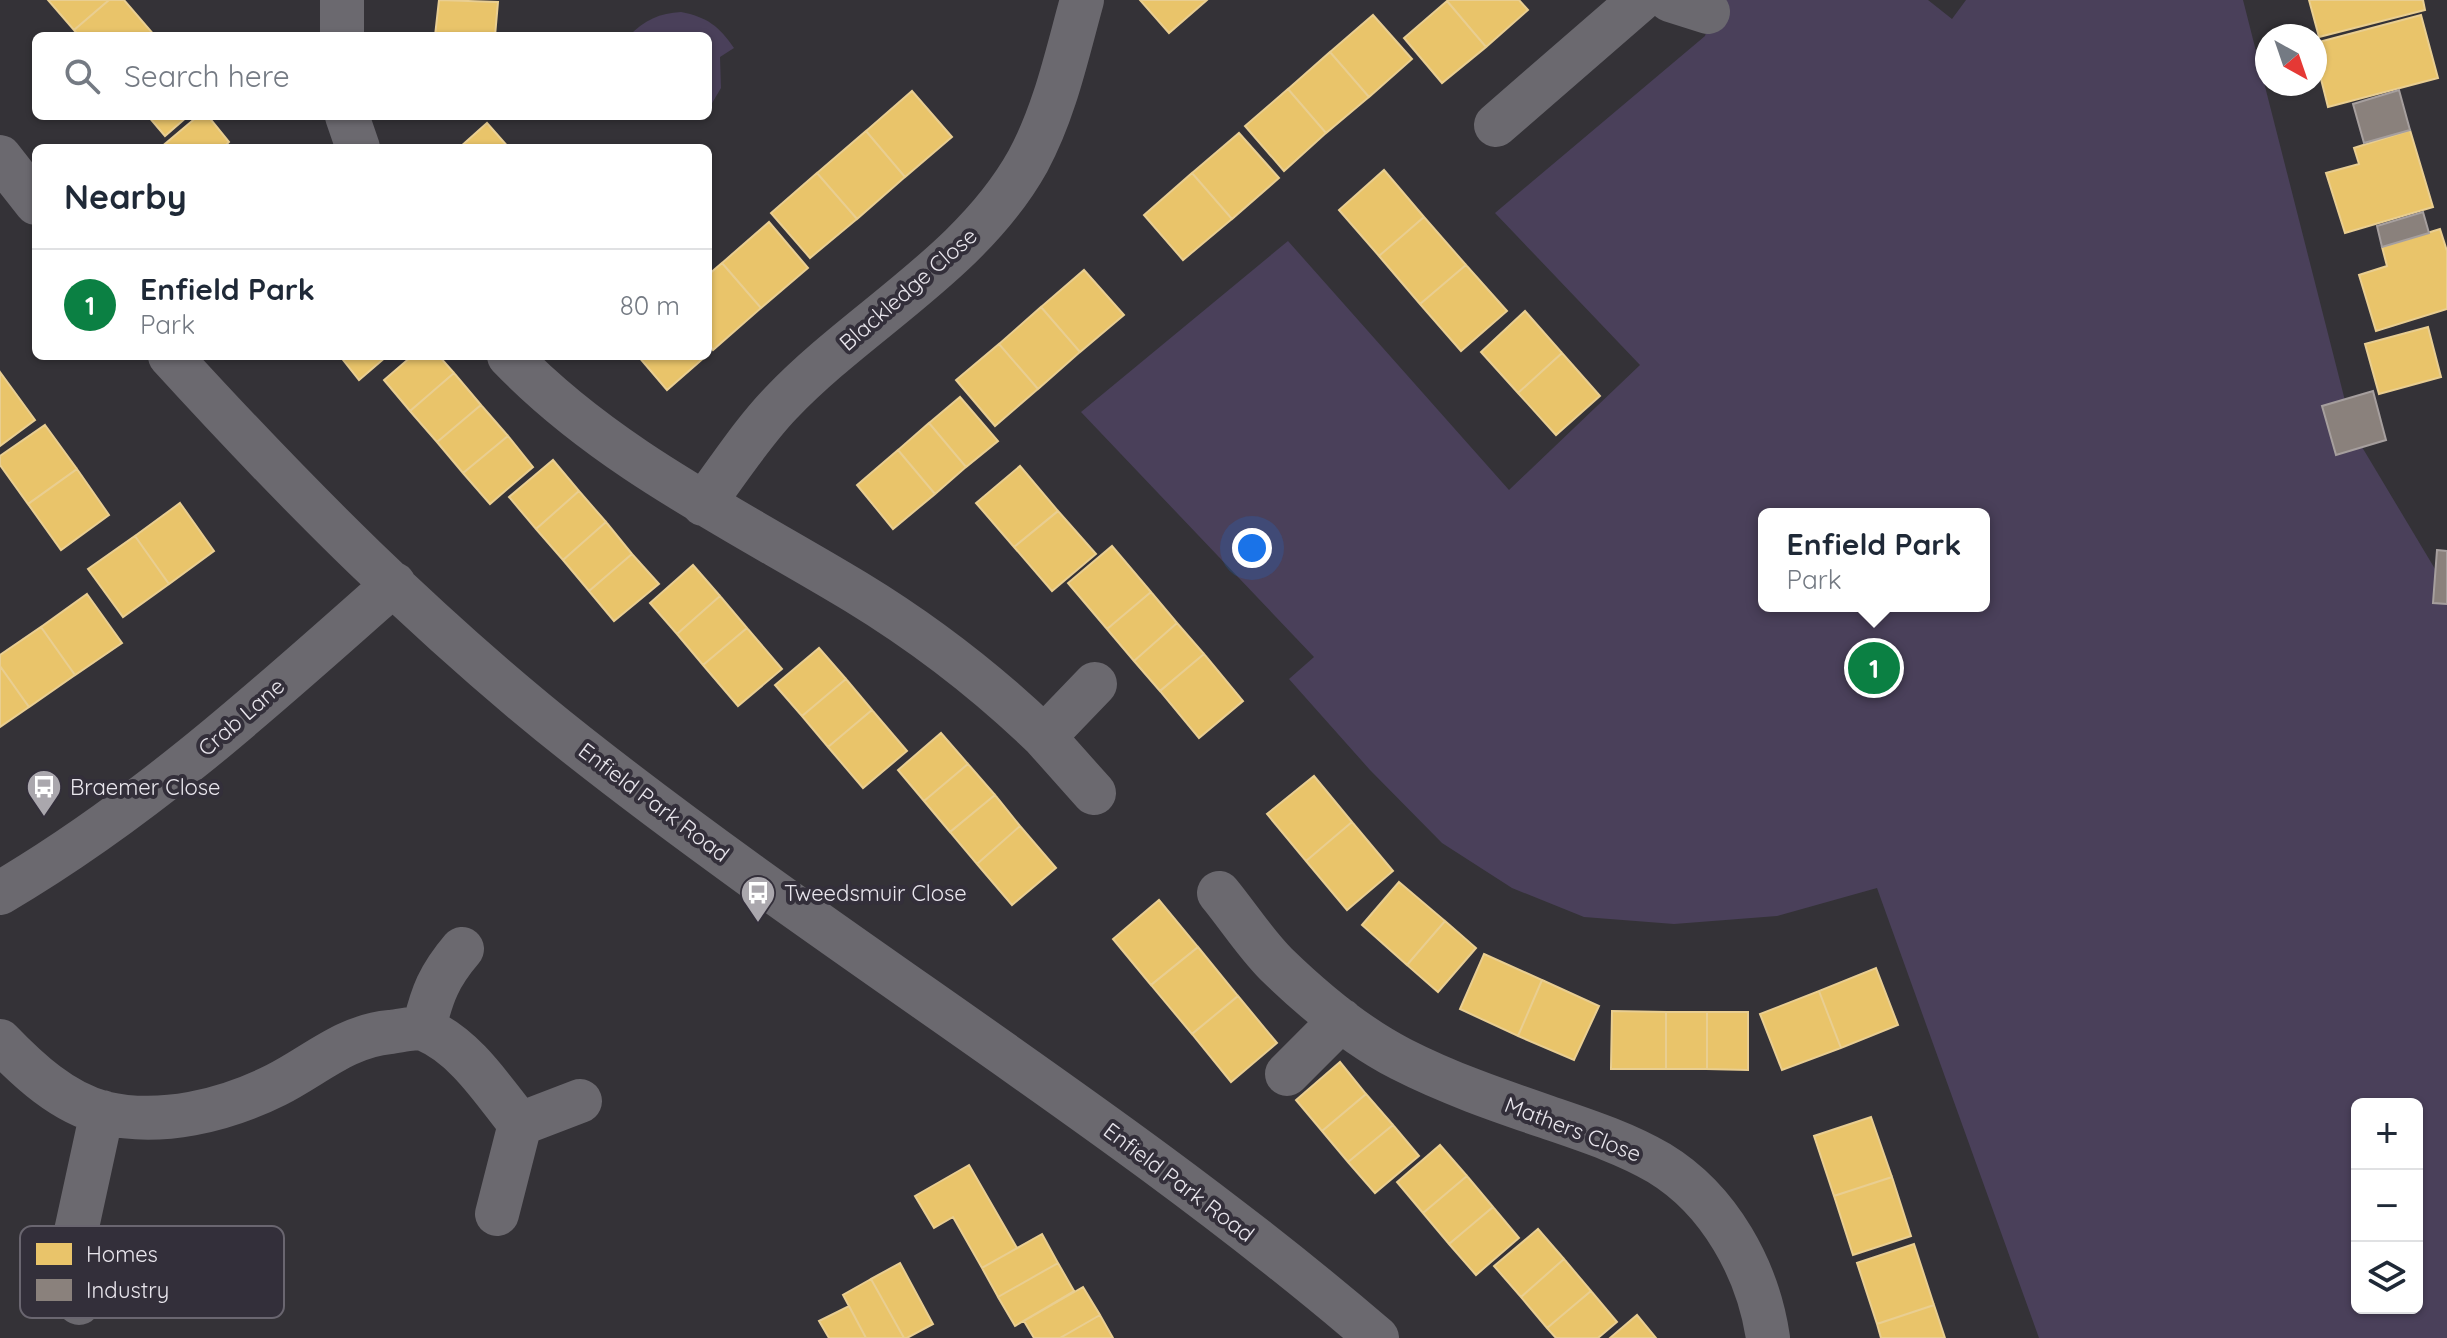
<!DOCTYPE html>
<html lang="en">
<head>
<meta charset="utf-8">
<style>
	:root { --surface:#fff; --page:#f2f2f3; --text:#1f2937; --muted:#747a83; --line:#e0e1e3; --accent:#0b8043 }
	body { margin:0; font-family:Quicksand,sans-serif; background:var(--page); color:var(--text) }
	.controls { position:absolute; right:24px; bottom:24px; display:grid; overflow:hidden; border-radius:12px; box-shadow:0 2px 6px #0004 }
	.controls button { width:72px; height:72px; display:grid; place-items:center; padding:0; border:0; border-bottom:2px solid var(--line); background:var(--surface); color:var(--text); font:40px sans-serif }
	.compass { position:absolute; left:2255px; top:24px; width:72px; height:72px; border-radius:50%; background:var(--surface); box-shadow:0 2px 6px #0004; rotate:140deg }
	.you { position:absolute; left:1252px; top:548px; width:28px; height:28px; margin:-20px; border:6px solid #fff; border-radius:50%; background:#1a73e8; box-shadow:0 0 0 12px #1a73e833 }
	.badge { display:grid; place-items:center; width:52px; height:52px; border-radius:50%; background:var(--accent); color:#fff; font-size:26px; font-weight:700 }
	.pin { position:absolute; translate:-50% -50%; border:4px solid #fff; box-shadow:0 2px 8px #0006 }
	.popup { position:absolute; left:1758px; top:508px; width:232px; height:104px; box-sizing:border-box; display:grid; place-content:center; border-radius:12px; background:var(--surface); filter:drop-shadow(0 2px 6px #0005); font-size:26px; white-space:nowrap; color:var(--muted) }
	.popup b { font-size:30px; color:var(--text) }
	.popup::after { content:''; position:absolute; left:50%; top:100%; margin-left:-16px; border:16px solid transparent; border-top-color:var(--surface) }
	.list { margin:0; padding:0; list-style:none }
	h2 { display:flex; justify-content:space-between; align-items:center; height:104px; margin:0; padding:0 32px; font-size:34px }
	h2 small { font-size:26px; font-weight:400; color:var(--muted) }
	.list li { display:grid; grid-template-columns:52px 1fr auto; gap:24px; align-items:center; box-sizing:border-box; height:112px; padding:0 32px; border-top:2px solid var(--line) }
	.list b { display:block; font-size:30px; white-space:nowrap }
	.list p { margin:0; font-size:26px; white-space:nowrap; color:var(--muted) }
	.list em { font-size:26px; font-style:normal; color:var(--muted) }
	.icon { flex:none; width:44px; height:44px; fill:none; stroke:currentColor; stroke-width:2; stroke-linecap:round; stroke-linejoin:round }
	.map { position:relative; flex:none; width:2447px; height:1338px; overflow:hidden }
	.search { position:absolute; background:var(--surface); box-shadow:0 2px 6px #0004; left:32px; top:32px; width:680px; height:88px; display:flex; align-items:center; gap:20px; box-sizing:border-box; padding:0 28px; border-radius:12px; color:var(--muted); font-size:30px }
	.panel { position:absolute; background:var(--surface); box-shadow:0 2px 6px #0004; left:32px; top:144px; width:680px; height:216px; border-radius:12px }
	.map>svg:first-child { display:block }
	.green { fill:#4a405a; fill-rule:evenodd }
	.homes { fill:#e9c46a; stroke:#e9ce91; stroke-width:2 }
	.industry { fill:#8a817c; stroke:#a69f9e; stroke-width:2 }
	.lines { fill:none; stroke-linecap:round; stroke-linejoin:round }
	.minor { stroke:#6b696f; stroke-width:44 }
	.tertiary { stroke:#6b696f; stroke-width:44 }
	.labels { text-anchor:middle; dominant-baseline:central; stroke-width:8; stroke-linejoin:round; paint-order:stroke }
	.street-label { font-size:22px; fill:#e9e6ed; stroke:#332f3a }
	.poi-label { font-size:22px; fill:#e9e6ed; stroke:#332f3a; text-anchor:start }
	.key { fill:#332f3a; stroke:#6a6670; stroke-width:2 }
	.key-label { font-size:22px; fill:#e9e6ed }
</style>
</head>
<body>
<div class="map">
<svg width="2447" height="1338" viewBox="0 0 2447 1338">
	<rect width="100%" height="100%" fill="#343237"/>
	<!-- green -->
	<path class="green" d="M1715 0H1928L1952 19 1966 0H2243L2353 432 2447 589V1338H2039L1877 888 1777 916 1674 924 1584 917 1512 888 1442 843 1370 770 1289 679 1314 657 1081 412 1288 241 1509 490 1640 365 1495 213 1705 36ZM1764 514H1984V606H1764ZM2357 1104H2417V1308H2357Z
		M681 12C707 17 719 26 734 48L720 57 721 88 708 110V36H629C644 20 660 13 681 12Z"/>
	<!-- homes -->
	<path class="homes" d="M48 0H109L74 30Z
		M109 0H124L155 36H79L74 30Z
		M439 0 498 2 495 36H435Z
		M1140 0H1207L1169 33Z
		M1448 0H1519L1528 10 1486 47 1447 1Z
		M2309 0H2423L2425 10 2319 37Z
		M1447 1 1486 47 1442 83 1404 38Z
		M1373 15 1412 59 1369 97 1330 52Z
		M2421 15 2438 78 2328 107 2315 55V43Z
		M1330 52 1369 97 1326 133 1288 89Z
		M1288 89 1326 133 1284 171 1245 126Z
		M912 91 952 137 905 177 866 131Z
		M148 116H188L165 136Z
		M198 116H208L229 142 223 148H160Z
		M487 123 509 148H459Z
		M2410 130 2433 207 2345 233 2326 173 2359 164 2354 148Z
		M866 131 905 177 857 219 817 173Z
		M1239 133 1279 178 1232 219 1192 173Z
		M1384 170 1424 217 1379 256 1339 210Z
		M817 173 857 219 810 258 771 213Z
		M1192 173 1232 219 1183 260 1144 215Z
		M1424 217 1466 265 1420 304 1379 256Z
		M769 222 808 268 761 308 722 263Z
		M2440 229 2447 251V309L2376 331 2359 275 2387 266 2382 247Z
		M722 263 761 308 713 350 708 344V275Z
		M1466 265 1507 311 1461 351 1420 304Z
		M1084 270 1124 315 1080 352 1041 307Z
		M1041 307 1080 352 1038 389 999 344Z
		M1525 311 1562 353 1518 393 1481 352Z
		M2428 327 2441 377 2379 394 2365 344Z
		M999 344 1038 389 995 426 956 380Z
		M1562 353 1600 396 1556 435 1518 393Z
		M340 356H387L359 380Z
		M412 356H439L454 373 410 411 384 380Z
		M638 356H706L667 390Z
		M0 372 35 420 0 446Z
		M454 373 481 405 437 442 410 411Z
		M960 397 998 441 966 467 929 423Z
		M481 405 508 436 463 473 437 442Z
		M929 423 966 467 935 494 898 450Z
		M45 425 77 469 28 504 0 465V456Z
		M508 436 533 467 490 504 463 473Z
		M898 450 935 494 893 529 857 485Z
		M553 460 579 491 536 529 509 497Z
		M1020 466 1058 511 1014 547 976 503Z
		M77 469 109 515 61 550 28 504Z
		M579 491 606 522 563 560 536 529Z
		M180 503 214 551 169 584 135 536Z
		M1058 511 1096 554 1052 591 1014 547Z
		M606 522 632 554 589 591 563 560Z
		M135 536 169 584 123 617 88 569Z
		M1112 546 1151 592 1107 629 1068 583Z
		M632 554 659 584 614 621 589 591Z
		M693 565 720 596 677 634 650 603Z
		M1151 592 1177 623 1134 661 1107 629Z
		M87 594 122 643 75 675 41 627Z
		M720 596 747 628 703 665 677 634Z
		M1177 623 1204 654 1160 691 1134 661Z
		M41 627 75 675 29 707 0 666V655Z
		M747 628 782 669 738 706 703 665Z
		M819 648 846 679 802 716 775 685Z
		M1204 654 1243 701 1199 738 1160 691Z
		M0 666 29 707 0 727Z
		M846 679 872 710 828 747 802 716Z
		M872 710 907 751 863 788 828 747Z
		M941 733 968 764 924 801 898 770Z
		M968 764 995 795 950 832 924 801Z
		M1314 776 1352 822 1306 861 1267 814Z
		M995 795 1020 826 977 864 950 832Z
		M1352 822 1393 871 1347 910 1306 861Z
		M1020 826 1056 868 1012 905 977 864Z
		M1399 882 1445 921 1407 965 1362 925Z
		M1159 900 1198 947 1151 985 1113 939Z
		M1445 921 1476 948 1438 992 1407 965Z
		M1198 947 1238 996 1192 1034 1151 985Z
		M1484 954 1542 980 1518 1036 1460 1009Z
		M1876 968 1898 1025 1841 1048 1819 991Z
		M1542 980 1599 1006 1574 1060 1518 1036Z
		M1819 991 1841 1048 1782 1070 1760 1014Z
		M1238 996 1277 1043 1231 1082 1192 1034Z
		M1612 1011 1666 1012V1069H1611Z
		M1666 1012H1707V1069H1666Z
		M1707 1012H1748V1070L1707 1069Z
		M1340 1062 1366 1094 1322 1131 1296 1100Z
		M1366 1094 1393 1125 1348 1162 1322 1131Z
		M1871 1117 1892 1177 1834 1196 1814 1136Z
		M1393 1125 1419 1156 1375 1193 1348 1162Z
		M1440 1145 1467 1176 1423 1213 1397 1182Z
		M969 1165 1017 1248 982 1268 953 1217 934 1228 915 1196Z
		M1467 1176 1493 1207 1449 1244 1423 1213Z
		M1892 1177 1911 1236 1853 1255 1834 1196Z
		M1493 1207 1519 1238 1476 1275 1449 1244Z
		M1538 1229 1564 1259 1521 1297 1494 1266Z
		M1042 1234 1058 1263 998 1297 982 1268Z
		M1914 1244 1934 1305 1877 1324 1857 1263Z
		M1564 1259 1591 1291 1547 1328 1521 1297Z
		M900 1263 933 1324 907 1338H904L871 1279Z
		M1058 1263 1074 1291 1015 1326 998 1297Z
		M871 1279 904 1338H866L843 1295Z
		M1083 1287 1100 1315 1060 1338H1034L1024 1321Z
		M1591 1291 1617 1322 1598 1338H1556L1547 1328Z
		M1934 1305 1945 1338H1881L1877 1324Z
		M849 1306 866 1338H829L819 1321Z
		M1100 1315 1113 1338H1060Z
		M1637 1315 1656 1338H1610Z"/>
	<!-- industry -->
	<path class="industry" d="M2399 90 2410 130 2364 143 2353 104Z
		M2423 212 2429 233 2382 247 2377 226Z
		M2373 391 2386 440 2336 455 2322 406Z
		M2437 550 2447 551V604L2433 603Z"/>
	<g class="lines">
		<!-- minor -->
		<path class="minor" d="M342 0V36
			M1670 0 1708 12
			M347 116 358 148
			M1496 125 1640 0
			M509 356C607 458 737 520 856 592 925 634 986 681 1044 737
			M703 504C728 471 752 433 781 403 859 321 972 262 1028 161 1055 111 1067 54 1082 0
			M1094 793 1044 737 1095 684
			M1219 893C1238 916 1255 943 1276 964 1312 999 1356 1036 1401 1059 1448 1083 1497 1100 1547 1117 1585 1130 1625 1143 1659 1163 1720 1200 1758 1270 1768 1338
			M424 1028C432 994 439 976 462 949
			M0 1041C28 1070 63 1103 104 1113 161 1126 224 1111 276 1085 314 1066 345 1036 390 1032 400 1031 417 1026 426 1030 466 1047 494 1092 520 1124
			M1287 1074 1341 1020
			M497 1214 520 1124 580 1101
			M79 1303 70 1259 102 1112"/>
		<!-- tertiary -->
		<path class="tertiary" d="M0 157 36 203
			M170 356C296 494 430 629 577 745 838 951 1125 1121 1377 1338
			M0 893C145 808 269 695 394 584"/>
	</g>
	<!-- icons -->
	<defs>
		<symbol id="bus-pin" viewBox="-11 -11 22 30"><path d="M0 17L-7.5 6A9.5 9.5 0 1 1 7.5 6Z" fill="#aaa7ad" stroke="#332f3a"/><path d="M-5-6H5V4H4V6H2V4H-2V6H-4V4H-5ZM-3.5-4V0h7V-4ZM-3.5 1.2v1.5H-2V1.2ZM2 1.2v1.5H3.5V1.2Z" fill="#fff"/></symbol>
	</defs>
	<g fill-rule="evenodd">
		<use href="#bus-pin" x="24" y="767" width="40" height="54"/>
		<use href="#bus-pin" x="738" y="873" width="40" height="54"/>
	</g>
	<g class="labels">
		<!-- street labels -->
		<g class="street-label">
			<text transform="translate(908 289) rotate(-41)">Blackledge Close</text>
			<text transform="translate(241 717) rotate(-41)">Crab Lane</text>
			<text transform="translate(654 802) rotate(37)">Enfield Park Road</text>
			<text transform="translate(1573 1129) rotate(21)">Mathers Close</text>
			<text transform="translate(1179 1182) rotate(37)">Enfield Park Road</text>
		</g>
		<!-- poi labels -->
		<g class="poi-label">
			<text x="70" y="787">Braemer Close</text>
			<text x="784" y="893">Tweedsmuir Close</text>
		</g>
	</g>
	<!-- legend -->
	<rect x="20" y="1226" width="264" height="92" rx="12" class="key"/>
	<rect x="36" y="1243" width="36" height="22" fill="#e9c46a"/>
	<rect x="36" y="1279" width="36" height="22" fill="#8a817c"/>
	<g class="key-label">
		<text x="86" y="1262">Homes</text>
		<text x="86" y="1298">Industry</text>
	</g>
</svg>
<div class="controls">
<button>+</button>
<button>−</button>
<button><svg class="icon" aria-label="layers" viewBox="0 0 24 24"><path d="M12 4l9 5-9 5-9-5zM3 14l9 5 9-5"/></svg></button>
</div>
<svg class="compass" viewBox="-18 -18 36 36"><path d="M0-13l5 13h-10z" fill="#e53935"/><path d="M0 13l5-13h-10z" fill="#747a83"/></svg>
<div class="you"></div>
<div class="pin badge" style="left:1874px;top:668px">1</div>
<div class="popup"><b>Enfield Park</b>Park</div>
<div class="search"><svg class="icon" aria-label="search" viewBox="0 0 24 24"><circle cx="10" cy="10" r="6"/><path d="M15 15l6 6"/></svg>Search here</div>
<section class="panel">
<h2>Nearby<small></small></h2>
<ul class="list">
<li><span class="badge">1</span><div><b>Enfield Park</b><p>Park</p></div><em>80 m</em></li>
</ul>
</section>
</div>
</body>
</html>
